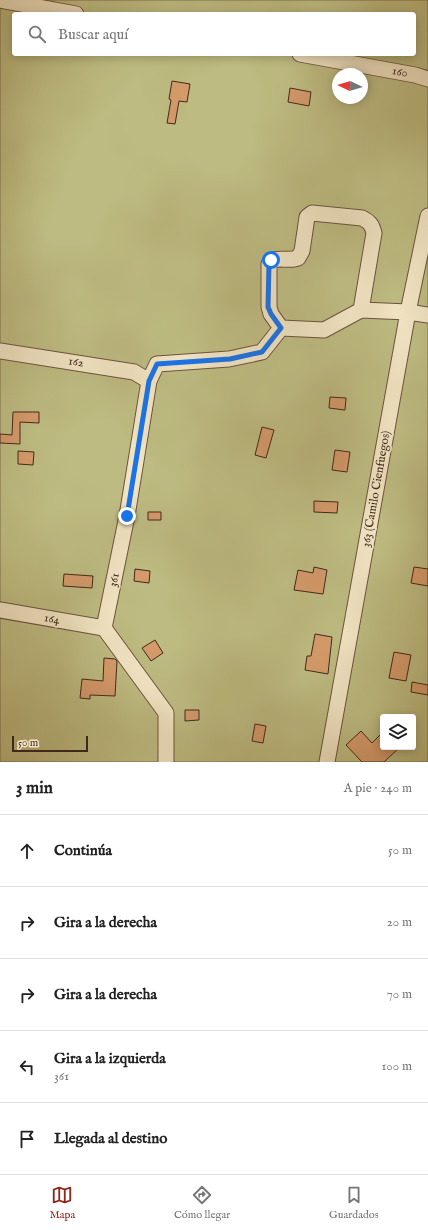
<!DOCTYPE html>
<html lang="es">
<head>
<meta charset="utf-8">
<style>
	:root { --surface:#fff; --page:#f2f2f2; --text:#222; --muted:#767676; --line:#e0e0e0; --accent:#8f2418 }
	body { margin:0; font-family:"IM FELL English",serif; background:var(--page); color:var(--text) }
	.controls { position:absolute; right:12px; bottom:12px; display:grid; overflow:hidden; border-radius:4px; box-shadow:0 2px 10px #0003 }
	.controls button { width:36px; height:36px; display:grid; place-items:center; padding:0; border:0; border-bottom:1px solid var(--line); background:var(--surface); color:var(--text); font:20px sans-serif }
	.compass { position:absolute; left:332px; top:68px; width:36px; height:36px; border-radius:50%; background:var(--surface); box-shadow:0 2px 10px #0003; rotate:274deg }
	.scale { position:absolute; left:12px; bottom:10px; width:76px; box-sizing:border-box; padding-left:4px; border:2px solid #42281c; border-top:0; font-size:11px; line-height:14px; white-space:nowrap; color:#42281c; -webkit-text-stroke:3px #f1e4c3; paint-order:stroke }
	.stop { position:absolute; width:12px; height:12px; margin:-9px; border:3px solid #1a73e8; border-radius:50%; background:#fff }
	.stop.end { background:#1a73e8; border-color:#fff; box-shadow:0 1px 4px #0008 }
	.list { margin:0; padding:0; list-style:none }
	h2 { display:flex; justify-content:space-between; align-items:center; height:52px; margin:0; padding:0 16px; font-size:17px }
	h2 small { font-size:13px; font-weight:400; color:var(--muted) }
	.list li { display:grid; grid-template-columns:26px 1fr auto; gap:12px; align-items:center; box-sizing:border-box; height:72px; padding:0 16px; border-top:1px solid var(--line) }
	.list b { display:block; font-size:15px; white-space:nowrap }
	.list p { margin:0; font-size:13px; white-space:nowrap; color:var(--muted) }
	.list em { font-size:13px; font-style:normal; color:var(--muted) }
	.icon { flex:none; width:22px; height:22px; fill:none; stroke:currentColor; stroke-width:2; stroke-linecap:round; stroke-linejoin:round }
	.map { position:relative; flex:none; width:428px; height:762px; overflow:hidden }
	.search { position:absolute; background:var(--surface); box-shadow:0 2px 10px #0003; left:12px; right:12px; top:12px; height:44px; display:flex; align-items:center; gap:10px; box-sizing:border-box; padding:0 14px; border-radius:4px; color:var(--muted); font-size:15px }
	.sheet { height:412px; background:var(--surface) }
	nav { display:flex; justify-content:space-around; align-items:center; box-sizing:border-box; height:56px; border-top:1px solid var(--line); background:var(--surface); font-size:11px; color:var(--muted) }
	nav a { display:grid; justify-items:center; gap:2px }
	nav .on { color:var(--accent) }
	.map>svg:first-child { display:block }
	.green { fill:#bdbb81; stroke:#80724e; fill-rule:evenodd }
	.building { fill:#d49a6a; stroke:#42281c }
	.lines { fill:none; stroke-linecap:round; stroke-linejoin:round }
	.minor-casing { stroke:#6c533e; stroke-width:17 }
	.minor { stroke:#f1e4c3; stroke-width:15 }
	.route { stroke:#1a73e8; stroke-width:5 }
	.labels { text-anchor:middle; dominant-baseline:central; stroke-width:3.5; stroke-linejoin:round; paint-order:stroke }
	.street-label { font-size:12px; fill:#42281c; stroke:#f1e4c3 }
</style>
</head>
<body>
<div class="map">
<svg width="428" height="762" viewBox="0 0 428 762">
	<rect width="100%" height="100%" fill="#ead5a3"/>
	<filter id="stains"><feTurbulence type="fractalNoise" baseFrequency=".005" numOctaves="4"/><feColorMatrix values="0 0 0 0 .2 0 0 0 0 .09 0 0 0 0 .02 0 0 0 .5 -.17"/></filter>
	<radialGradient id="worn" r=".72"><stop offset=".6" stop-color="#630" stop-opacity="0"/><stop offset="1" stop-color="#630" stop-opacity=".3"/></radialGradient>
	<!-- green -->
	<path class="green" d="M0 0H428V762H0ZM14 14H414V54H14ZM338 74H362V98H338ZM383 717H413V747H383Z"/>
	<!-- building -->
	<path class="building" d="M172 81 190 84 187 102 179 101 175 124 167 123 171 100 169 99Z
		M290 88 311 92 309 106 288 102Z
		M330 397 346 398 345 410 329 408Z
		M13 412H39V423L20 422V444L0 443V434L12 435Z
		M262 427 274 430 266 458 255 455Z
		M335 450 350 452 347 472 332 470Z
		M18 451 34 452 33 465 18 464Z
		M314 501 338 502 337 513 314 512Z
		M148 512H161V520H148Z
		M314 567 327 570 323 594 294 590 298 570 313 573Z
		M414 567 428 569V586L411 583Z
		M135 569 150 571 149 583 134 581Z
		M64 574 93 576 92 588 63 586Z
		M315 634 332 637 328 674 305 670 307 656H311Z
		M155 640 163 653 151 661 142 648Z
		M394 652 411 655 406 681 389 678Z
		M104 658 115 659 117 661 115 696 90 695V699L80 698 82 679 103 681Z
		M412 682 428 685V695L411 692Z
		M185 710H199V720L185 721Z
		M255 724 266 726 263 743 252 741Z
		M361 731 372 743 383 732V747H400L384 762H362L346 745Z"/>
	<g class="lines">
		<defs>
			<path id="minor" d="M0 0 76 14
				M300 54 415 75 428 79
				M281 328 271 314 269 307V264C273 255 288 262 298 258L302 251 307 217 312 213 362 218C370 222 372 225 374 233L361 310
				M0 351 134 372 149 381
				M0 610 104 628
				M166 762V713L104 628 127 516 149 381 157 364 229 359 262 352 281 328 324 330 361 310 408 312 428 315
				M327 762 408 312 428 216"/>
		</defs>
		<!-- minor casing -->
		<use href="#minor" class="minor-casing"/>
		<!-- minor -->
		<use href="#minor" class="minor"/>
	</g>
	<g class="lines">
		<!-- route -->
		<path class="route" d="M127 516 149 381 157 364 230 359 262 352 281 328 271 314 268 307 269 264 271 260"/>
	</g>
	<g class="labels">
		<!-- street labels -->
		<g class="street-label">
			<text transform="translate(400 72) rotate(10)">160</text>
			<text transform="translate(76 362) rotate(9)">162</text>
			<text transform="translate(376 489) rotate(-80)">363 (Camilo Cienfuegos)</text>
			<text transform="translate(114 580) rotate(-78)">361</text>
			<text transform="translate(52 619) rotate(10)">164</text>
		</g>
	</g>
	<rect width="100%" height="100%" filter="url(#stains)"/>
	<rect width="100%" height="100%" fill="url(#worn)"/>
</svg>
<div class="controls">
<button><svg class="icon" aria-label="layers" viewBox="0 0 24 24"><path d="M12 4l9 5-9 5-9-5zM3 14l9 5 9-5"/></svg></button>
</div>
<svg class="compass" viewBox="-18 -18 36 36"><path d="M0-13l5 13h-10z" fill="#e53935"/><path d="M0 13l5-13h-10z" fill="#767676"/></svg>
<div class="scale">50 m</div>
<div class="stop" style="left:271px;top:260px"></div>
<div class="stop end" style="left:127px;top:516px"></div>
<div class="search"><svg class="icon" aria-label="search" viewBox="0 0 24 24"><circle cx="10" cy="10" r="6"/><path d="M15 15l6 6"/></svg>Buscar aquí</div>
</div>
<section class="sheet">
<h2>3 min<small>A pie · 240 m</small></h2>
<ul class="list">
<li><svg class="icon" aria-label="ahead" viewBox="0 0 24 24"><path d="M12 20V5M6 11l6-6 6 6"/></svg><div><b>Continúa</b></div><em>50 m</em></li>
<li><svg class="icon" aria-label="right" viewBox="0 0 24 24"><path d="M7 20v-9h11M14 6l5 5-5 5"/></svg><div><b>Gira a la derecha</b></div><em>20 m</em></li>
<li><svg class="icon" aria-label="right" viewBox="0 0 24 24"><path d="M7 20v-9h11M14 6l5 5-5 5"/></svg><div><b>Gira a la derecha</b></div><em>70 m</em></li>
<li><svg class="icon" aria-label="left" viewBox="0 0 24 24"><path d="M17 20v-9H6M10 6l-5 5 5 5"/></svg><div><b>Gira a la izquierda</b><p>361</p></div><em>100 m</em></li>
<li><svg class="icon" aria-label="arrive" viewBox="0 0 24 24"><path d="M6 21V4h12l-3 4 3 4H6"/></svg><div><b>Llegada al destino</b></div></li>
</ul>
</section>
<nav>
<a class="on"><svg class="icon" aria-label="map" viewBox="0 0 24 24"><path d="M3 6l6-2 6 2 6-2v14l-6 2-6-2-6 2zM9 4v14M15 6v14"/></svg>Mapa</a>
<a><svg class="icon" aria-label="directions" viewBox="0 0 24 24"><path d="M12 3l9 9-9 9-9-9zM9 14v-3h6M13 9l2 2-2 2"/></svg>Cómo llegar</a>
<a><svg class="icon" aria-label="saved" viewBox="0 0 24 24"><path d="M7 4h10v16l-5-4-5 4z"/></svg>Guardados</a>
</nav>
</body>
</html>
